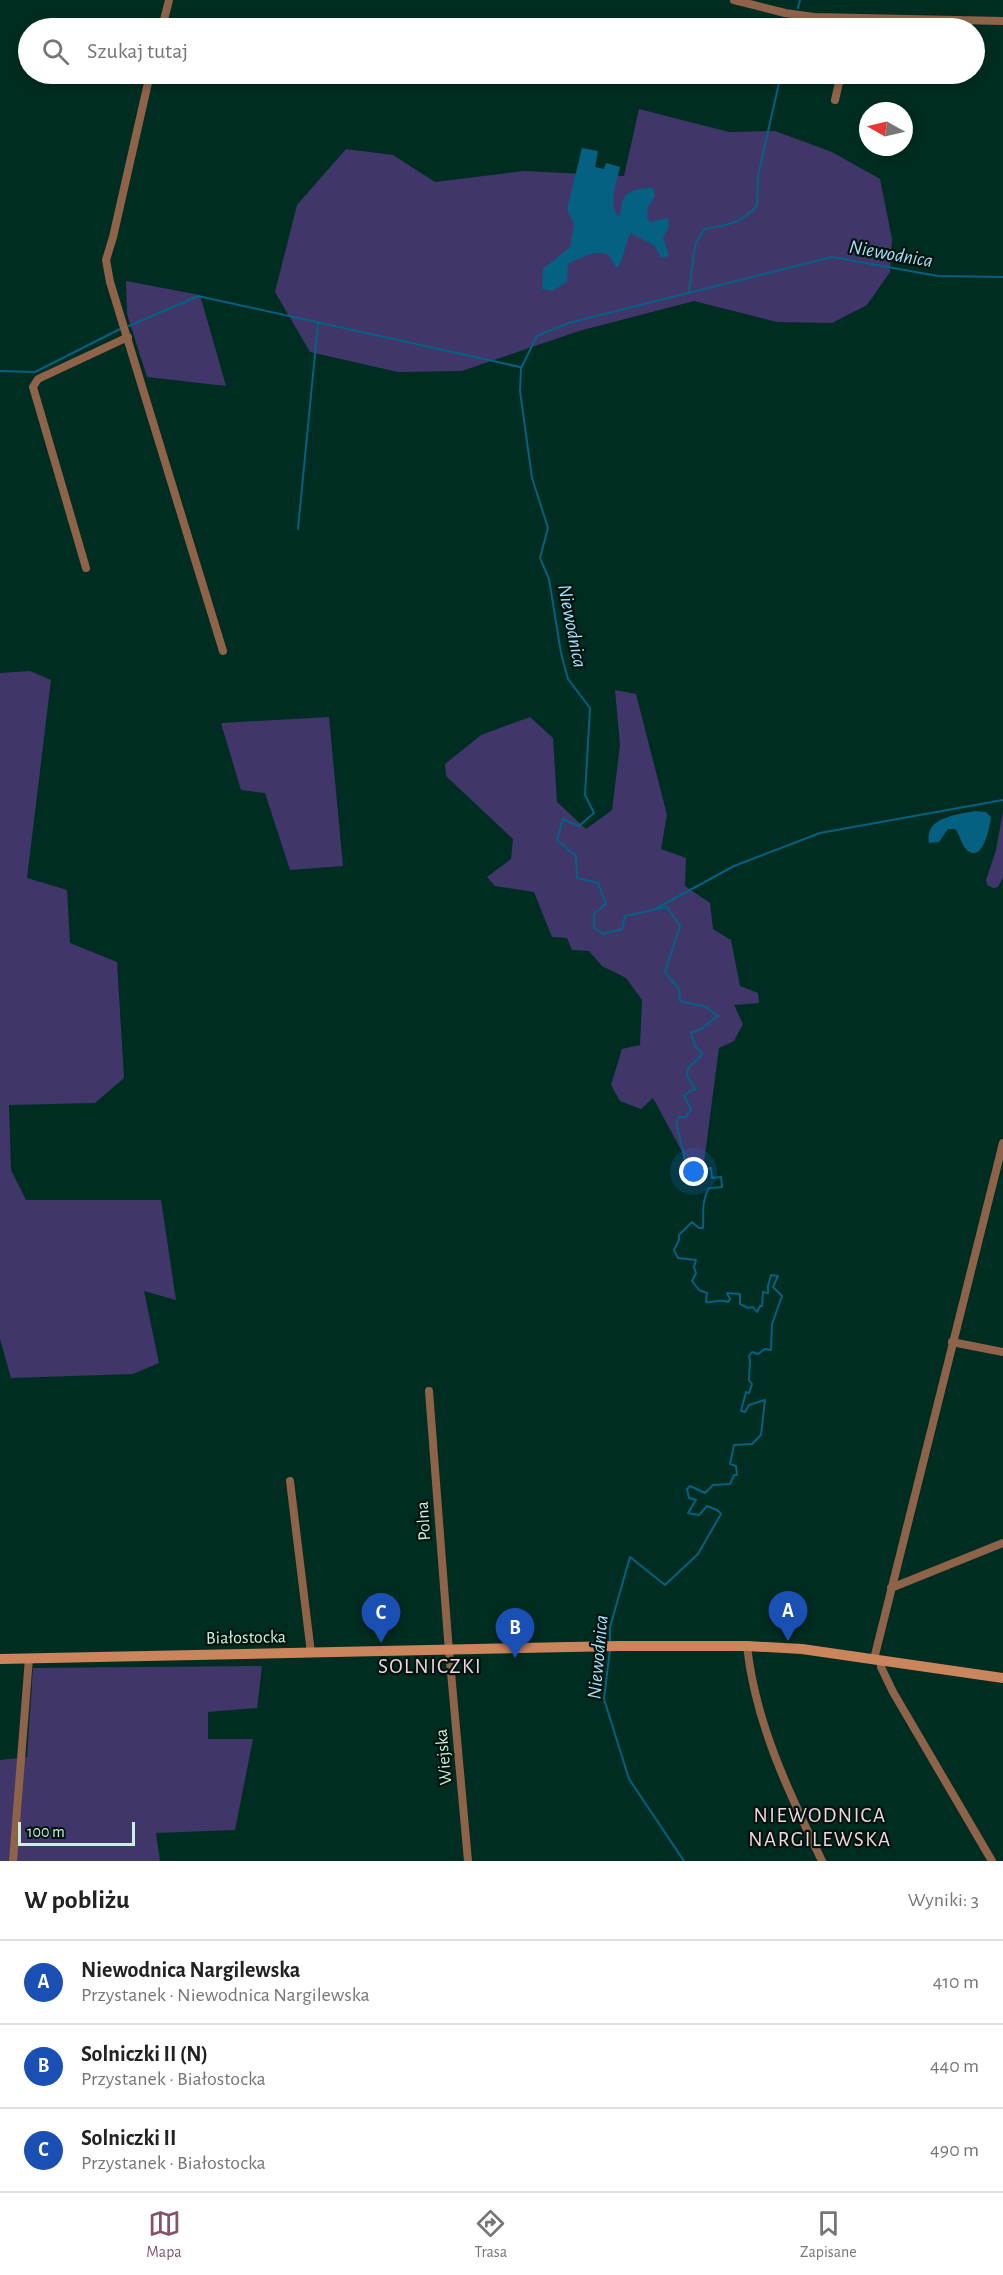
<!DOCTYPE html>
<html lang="pl">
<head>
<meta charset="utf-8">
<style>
	:root { --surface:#fff; --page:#f2f2f2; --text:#222; --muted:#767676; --line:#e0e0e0; --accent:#84536a }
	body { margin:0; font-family:"Alegreya Sans",sans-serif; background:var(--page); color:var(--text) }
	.compass { position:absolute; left:859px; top:102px; width:54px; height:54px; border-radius:50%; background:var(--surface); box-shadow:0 3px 9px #0003; rotate:278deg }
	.scale { position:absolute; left:18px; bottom:15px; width:117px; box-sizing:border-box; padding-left:6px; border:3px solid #cbf0e2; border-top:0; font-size:16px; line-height:21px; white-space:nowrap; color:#cbf0e2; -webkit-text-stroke:4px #00130c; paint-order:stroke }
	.you { position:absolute; left:694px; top:1172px; width:21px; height:21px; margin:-15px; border:4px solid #fff; border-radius:50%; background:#1a73e8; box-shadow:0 0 0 9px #1a73e833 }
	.badge { display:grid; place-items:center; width:39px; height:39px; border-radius:50%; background:var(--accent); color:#fff; font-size:20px; font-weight:700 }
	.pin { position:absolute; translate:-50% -50px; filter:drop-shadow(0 2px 3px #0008) }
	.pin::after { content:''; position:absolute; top:32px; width:21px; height:18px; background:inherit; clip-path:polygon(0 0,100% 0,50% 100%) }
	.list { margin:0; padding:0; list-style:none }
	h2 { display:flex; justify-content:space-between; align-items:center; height:78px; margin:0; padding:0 24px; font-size:26px }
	h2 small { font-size:20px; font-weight:400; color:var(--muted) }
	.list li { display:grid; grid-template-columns:39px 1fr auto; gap:18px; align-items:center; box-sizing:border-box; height:84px; padding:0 24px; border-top:2px solid var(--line) }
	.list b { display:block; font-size:22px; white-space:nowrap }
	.list p { margin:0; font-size:20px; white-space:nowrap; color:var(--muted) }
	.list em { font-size:20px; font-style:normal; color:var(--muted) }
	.icon { flex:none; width:33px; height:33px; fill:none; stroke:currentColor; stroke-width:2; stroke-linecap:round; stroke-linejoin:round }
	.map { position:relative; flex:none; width:1003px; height:1861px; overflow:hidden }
	.search { position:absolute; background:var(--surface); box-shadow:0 3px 9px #0003; left:18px; right:18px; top:18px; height:66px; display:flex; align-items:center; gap:15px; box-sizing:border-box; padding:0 21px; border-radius:33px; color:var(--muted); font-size:22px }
	.sheet { height:330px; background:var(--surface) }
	nav { display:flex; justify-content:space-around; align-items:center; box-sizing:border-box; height:84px; border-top:2px solid var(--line); background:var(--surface); font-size:16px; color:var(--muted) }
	nav a { display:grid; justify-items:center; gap:3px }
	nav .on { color:var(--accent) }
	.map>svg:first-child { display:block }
	.green { fill:#40366a }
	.water { fill:#056182 }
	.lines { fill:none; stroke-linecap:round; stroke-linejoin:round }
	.stream { stroke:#056182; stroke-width:2 }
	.street { stroke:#8f634a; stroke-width:8 }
	.secondary { stroke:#cb855c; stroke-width:10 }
	.labels { text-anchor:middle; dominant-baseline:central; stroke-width:4.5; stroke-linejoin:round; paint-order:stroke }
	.street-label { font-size:18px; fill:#cbf0e2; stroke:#00130c }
	.water-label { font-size:20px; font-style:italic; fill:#a6e1ff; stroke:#00130c }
	.quarter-label { font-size:21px; letter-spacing:1.5px; fill:#f5d5e3; stroke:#00130c }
</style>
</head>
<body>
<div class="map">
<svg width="1003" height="1861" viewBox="0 0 1003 1861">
	<rect width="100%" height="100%" fill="#002d21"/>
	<!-- green -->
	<path class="green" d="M639 109 729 132 775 131 832 152 880 179 892 239 890 272 867 305 832 323 777 322 694 301 579 331 462 371 398 372 310 352 275 292 297 205 346 149 393 155 435 182 524 171 624 176Z
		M126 281 200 295 226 386 147 377 127 314Z
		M30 671 51 680 27 878 67 890 70 943 117 962 124 1078 95 1103 9 1105 11 1170 26 1200H161L176 1300 144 1291 159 1363 133 1374 11 1378 0 1339V673Z
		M615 690 636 694 667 815 661 849 686 858 685 886 710 903 713 929 731 940 740 986 758 993 759 1003 734 1005 743 1024 734 1041 719 1048 704 1162 686 1159 653 1098 641 1109 620 1101 611 1085 622 1049 640 1045 642 1000 626 978 602 966 589 951 572 950 567 938 552 937 534 892 495 886 487 877 511 859 513 839 446 776 445 764 481 735 530 717 553 738 557 802 586 829 612 810 620 745Z
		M329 717 343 866 290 870 265 793 241 790 221 723Z
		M1003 812V877L998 887 993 888 987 885 986 880 996 850Z
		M262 1666 257 1708 208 1712V1739H253L235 1830 156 1833 160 1861H0V1760L27 1757 33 1668Z"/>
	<!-- water -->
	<path class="water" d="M582 148 598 151 595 167 604 169 606 163 620 167C617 182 607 204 619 217 621 212 621 207 622 202 626 189 642 188 653 188L655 196 648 207 647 218 650 222 668 218 669 227 663 238 669 256 661 258 655 246 631 233C624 244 625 258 617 268 613 265 613 259 609 256 598 247 579 259 568 264L567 282 552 291 542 289 543 269 570 247 574 224 567 209Z
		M975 811 986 812 991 817C990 826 983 864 967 850 961 845 960 834 955 829H948L939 842 929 843C924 817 957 815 975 811Z"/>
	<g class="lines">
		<!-- stream -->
		<path class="stream" d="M798 8 800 0
			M793 28 795 21
			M689 292 695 245 704 229C727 225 740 224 757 206L758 176 781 74
			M129 326 198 296 520 367
			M0 371 35 372 120 329
			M298 529 318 323
			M657 908 734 866 820 833 1003 800
			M610 1643V1627L630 1557 665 1585 698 1554 721 1514 717 1510 707 1506 699 1515 688 1513 696 1500 689 1498 687 1489 690 1486 705 1493 713 1485 730 1484 734 1475H737L736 1466 730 1464 734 1445 752 1444 761 1435 765 1400 749 1405 745 1412 741 1411 746 1392 749 1393 752 1384 749 1380 750 1361 749 1356 752 1352 758 1354 765 1349 771 1350 772 1324 782 1296 773 1287 778 1276 771 1275 768 1286V1293L763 1292 762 1306H760L757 1312 753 1307 748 1308 740 1304V1294L727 1293 730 1299 728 1302C717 1298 714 1304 706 1302L707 1293 699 1290 692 1281 696 1273 694 1267 696 1260 678 1258 674 1250 679 1240V1235L692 1222 699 1228H703C704 1212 701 1202 709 1188L722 1187 721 1177 712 1178 711 1168 697 1171 689 1161 685 1160 676 1122 679 1117H686L691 1109 684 1096 691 1090H696L687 1076 688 1068 700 1057 702 1053 695 1046 691 1033 701 1029 718 1016 706 1007 680 1001 679 989 665 972 680 926 667 907 625 916 622 929 603 934 594 927V914L606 904 598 883 577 878 576 856 557 840 563 819 579 826 594 813 585 795 590 708 568 679 561 653 549 579 540 558 548 528 532 478 520 391 521 368 537 336 569 323 832 257 938 276 1003 277
			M610 1649 604 1699 629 1779 684 1861"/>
		<!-- street -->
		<path class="street" d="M734 0 785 13 814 17 1003 21
			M162 28 169 0
			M150 74 113 237 106 260 110 282 223 651
			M835 100 841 74
			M86 568 33 387 38 379 128 337
			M952 1342 1003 1352
			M429 1391 448 1639 468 1861
			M290 1481 311 1653
			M891 1588 1003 1543
			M747 1646C755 1722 789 1793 822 1861
			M874 1659 1003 1143
			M881 1660V1667L893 1692 992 1861
			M13 1861 29 1658"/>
		<!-- secondary -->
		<path class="secondary" d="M0 1659 620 1646H747L802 1649 1003 1678"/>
	</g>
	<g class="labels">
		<!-- street labels -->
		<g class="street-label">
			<text transform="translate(424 1521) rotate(-94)">Polna</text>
			<text transform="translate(246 1638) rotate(-1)">Białostocka</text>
			<text transform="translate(444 1757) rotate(-95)">Wiejska</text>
		</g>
		<!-- water labels -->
		<g class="water-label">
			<text transform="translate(891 254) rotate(10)">Niewodnica</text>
			<text transform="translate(572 626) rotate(79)">Niewodnica</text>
			<text transform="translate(598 1657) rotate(-85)">Niewodnica</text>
		</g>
		<!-- quarter labels -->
		<g class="quarter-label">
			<text x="430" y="1666">SOLNICZKI</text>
			<text x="820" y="1815">NIEWODNICA<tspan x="820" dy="24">NARGILEWSKA</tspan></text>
		</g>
	</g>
</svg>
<svg class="compass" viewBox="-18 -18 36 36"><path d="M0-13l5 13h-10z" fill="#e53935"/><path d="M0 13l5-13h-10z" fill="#767676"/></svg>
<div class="scale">100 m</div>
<div class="you"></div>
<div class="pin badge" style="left:788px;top:1641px;background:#1a4fb4">A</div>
<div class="pin badge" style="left:515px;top:1658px;background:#1a4fb4">B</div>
<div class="pin badge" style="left:381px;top:1643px;background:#1a4fb4">C</div>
<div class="search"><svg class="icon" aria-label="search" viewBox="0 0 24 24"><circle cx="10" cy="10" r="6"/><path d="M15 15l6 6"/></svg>Szukaj tutaj</div>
</div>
<section class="sheet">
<h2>W pobliżu<small>Wyniki: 3</small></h2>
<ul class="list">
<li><span class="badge" style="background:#1a4fb4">A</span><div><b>Niewodnica Nargilewska</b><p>Przystanek · Niewodnica Nargilewska</p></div><em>410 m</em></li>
<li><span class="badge" style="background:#1a4fb4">B</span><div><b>Solniczki II (N)</b><p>Przystanek · Białostocka</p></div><em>440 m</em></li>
<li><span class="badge" style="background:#1a4fb4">C</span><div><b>Solniczki II</b><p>Przystanek · Białostocka</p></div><em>490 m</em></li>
</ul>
</section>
<nav>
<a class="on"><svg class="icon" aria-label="map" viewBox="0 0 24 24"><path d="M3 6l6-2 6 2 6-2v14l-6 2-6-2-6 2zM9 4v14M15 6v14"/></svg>Mapa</a>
<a><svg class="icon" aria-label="directions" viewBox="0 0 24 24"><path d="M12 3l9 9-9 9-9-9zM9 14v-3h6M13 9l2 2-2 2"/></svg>Trasa</a>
<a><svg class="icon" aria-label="saved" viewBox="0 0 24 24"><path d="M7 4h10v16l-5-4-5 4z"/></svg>Zapisane</a>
</nav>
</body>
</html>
